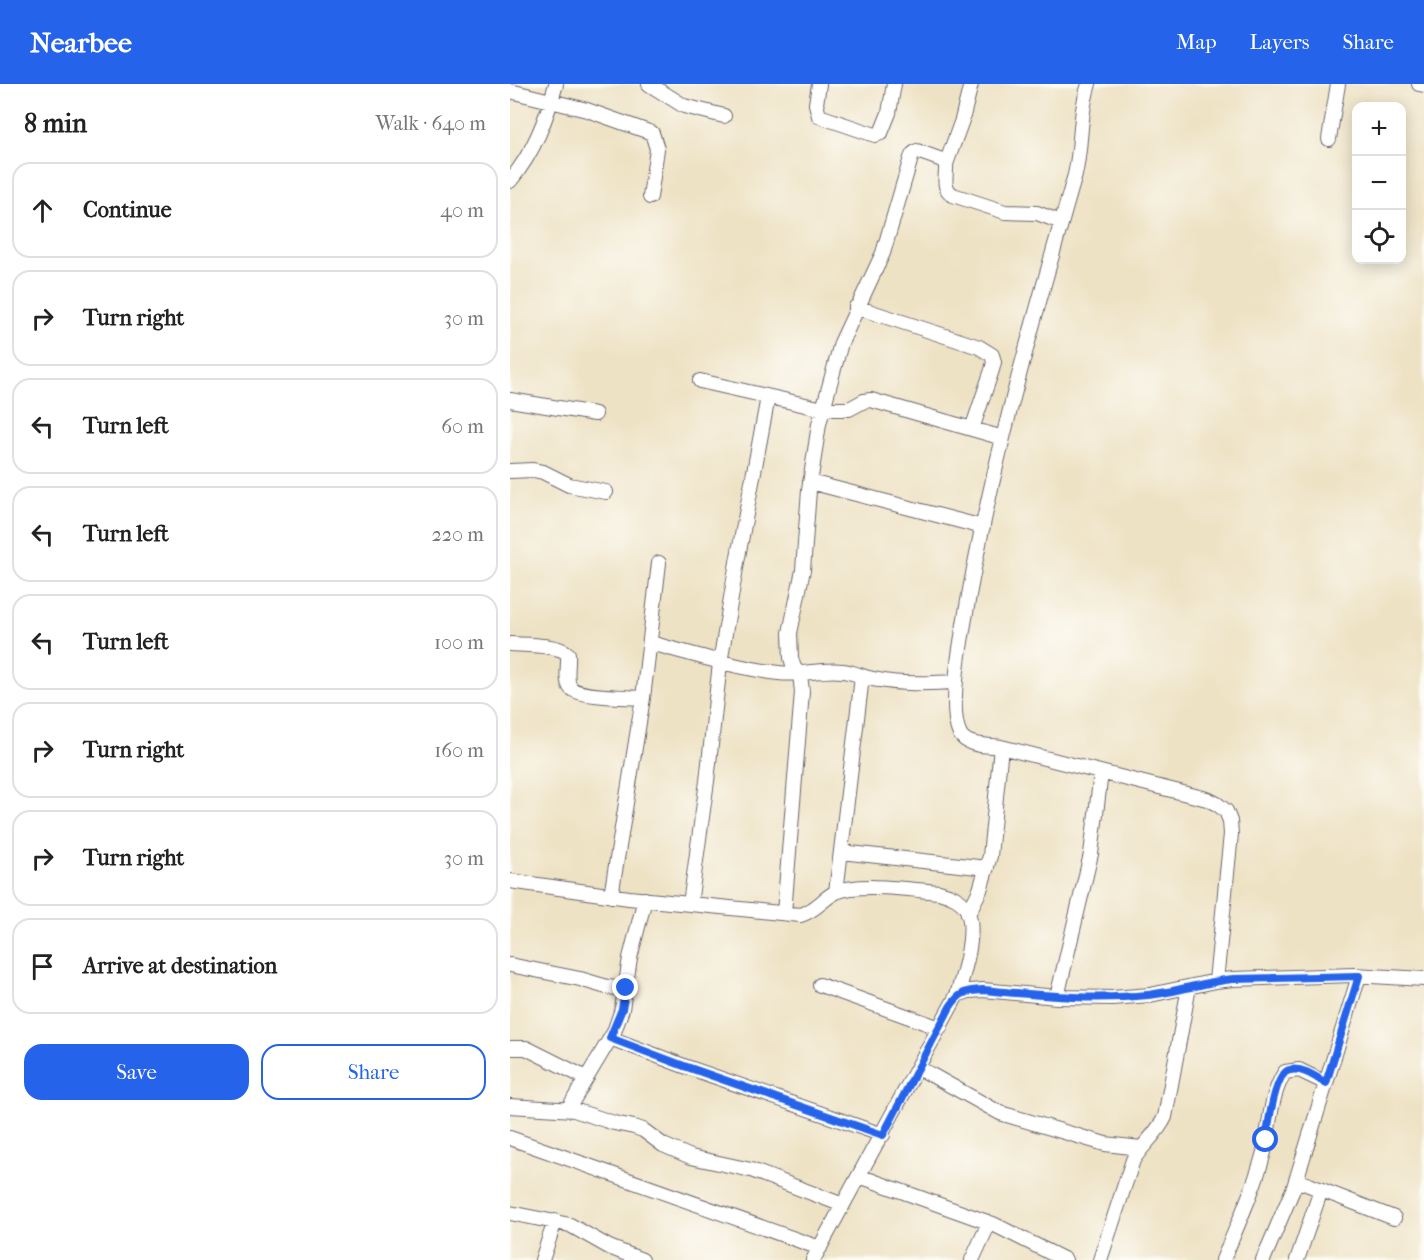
<!DOCTYPE html>
<html lang="en">
<head>
<meta charset="utf-8">
<style>
	:root { --surface:#fff; --page:#f2f2f2; --text:#222; --muted:#767676; --line:#e0e0e0; --accent:#2563eb }
	body { margin:0; font-family:"IM FELL French Canon",serif; background:var(--page); color:var(--text) }
	.controls { position:absolute; right:18px; top:18px; display:grid; overflow:hidden; border-radius:12px; box-shadow:0 3px 15px #0003 }
	.controls button { width:54px; height:54px; display:grid; place-items:center; padding:0; border:0; border-bottom:2px solid var(--line); background:var(--surface); color:var(--text); font:30px sans-serif }
	.stop { position:absolute; width:18px; height:18px; margin:-14px; border:4px solid #2563eb; border-radius:50%; background:#fff }
	.stop.end { background:#2563eb; border-color:#fff; box-shadow:0 2px 6px #0008 }
	.list { margin:0; padding:0; list-style:none }
	h2 { display:flex; justify-content:space-between; align-items:center; height:78px; margin:0; padding:0 24px; font-size:26px }
	h2 small { font-size:20px; font-weight:400; color:var(--muted) }
	.list li { display:grid; grid-template-columns:39px 1fr auto; gap:18px; align-items:center; box-sizing:border-box; height:96px; margin:0 12px 12px; padding:0 12px; border:2px solid var(--line); border-radius:18px }
	.list b { display:block; font-size:22px; white-space:nowrap }
	.list em { font-size:20px; font-style:normal; color:var(--muted) }
	.actions { display:flex; gap:12px; padding:18px 24px }
	.actions a { flex:1; padding:14px 0; border:2px solid var(--accent); border-radius:18px; text-align:center; font-size:21px; color:var(--accent) }
	.actions .main { background:var(--accent); color:#fff }
	.icon { flex:none; width:33px; height:33px; fill:none; stroke:currentColor; stroke-width:2; stroke-linecap:round; stroke-linejoin:round }
	.map { position:relative; flex:none; width:914px; height:1176px; overflow:hidden }
	header { display:flex; align-items:center; gap:36px; box-sizing:border-box; height:84px; padding:0 30px; background:var(--accent); color:#fff }
	header strong { font-size:28px }
	nav { display:flex; gap:33px; margin-inline-start:auto; font-size:21px }
	main { display:flex }
	aside { flex:1; background:var(--surface) }
	.map>svg:first-child { display:block }
	.lines { fill:none; stroke-linecap:round; stroke-linejoin:round }
	.minor-casing { stroke:#69656b; stroke-width:16 }
	.minor { stroke:#fff; stroke-width:14 }
	.route { stroke:#2563eb; stroke-width:8 }
</style>
</head>
<body>
<header>
<strong>Nearbee</strong>
<nav><a>Map</a><a>Layers</a><a>Share</a></nav>
</header>
<main>
<aside>
<h2>8 min<small>Walk · 640 m</small></h2>
<ul class="list">
<li><svg class="icon" aria-label="ahead" viewBox="0 0 24 24"><path d="M12 20V5M6 11l6-6 6 6"/></svg><div><b>Continue</b></div><em>40 m</em></li>
<li><svg class="icon" aria-label="right" viewBox="0 0 24 24"><path d="M7 20v-9h11M14 6l5 5-5 5"/></svg><div><b>Turn right</b></div><em>30 m</em></li>
<li><svg class="icon" aria-label="left" viewBox="0 0 24 24"><path d="M17 20v-9H6M10 6l-5 5 5 5"/></svg><div><b>Turn left</b></div><em>60 m</em></li>
<li><svg class="icon" aria-label="left" viewBox="0 0 24 24"><path d="M17 20v-9H6M10 6l-5 5 5 5"/></svg><div><b>Turn left</b></div><em>220 m</em></li>
<li><svg class="icon" aria-label="left" viewBox="0 0 24 24"><path d="M17 20v-9H6M10 6l-5 5 5 5"/></svg><div><b>Turn left</b></div><em>100 m</em></li>
<li><svg class="icon" aria-label="right" viewBox="0 0 24 24"><path d="M7 20v-9h11M14 6l5 5-5 5"/></svg><div><b>Turn right</b></div><em>160 m</em></li>
<li><svg class="icon" aria-label="right" viewBox="0 0 24 24"><path d="M7 20v-9h11M14 6l5 5-5 5"/></svg><div><b>Turn right</b></div><em>30 m</em></li>
<li><svg class="icon" aria-label="arrive" viewBox="0 0 24 24"><path d="M6 21V4h12l-3 4 3 4H6"/></svg><div><b>Arrive at destination</b></div></li>
</ul>
<div class="actions"><a class="main">Save</a><a>Share</a></div>
</aside>
<div class="map">
<svg width="914" height="1176" viewBox="0 0 914 1176">
	<rect width="100%" height="100%" fill="#fdfcf7"/>
	<filter id="ink" filterUnits="userSpaceOnUse"><feTurbulence type="fractalNoise" baseFrequency=".0167" numOctaves="2"/><feDisplacementMap in="SourceGraphic" scale="12" xChannelSelector="R" yChannelSelector="G"/><feConvolveMatrix kernelMatrix="1 2 1 2 8 2 1 2 1" color-interpolation-filters="sRGB"/></filter>
	<filter id="wash" filterUnits="userSpaceOnUse"><feTurbulence type="fractalNoise" baseFrequency=".008" numOctaves="4" result="noise"/><feDisplacementMap in="SourceGraphic" scale="24" xChannelSelector="R" yChannelSelector="G"/><feGaussianBlur stdDeviation="1.35" result="paint"/><feColorMatrix in="noise" values="0 0 0 0 0 0 0 0 0 0 0 0 0 0 0 0 0 1.4 0 .05"/><feComposite in="paint" operator="in"/></filter>
	<g filter="url(#wash)">
		<rect width="100%" height="100%" fill="#eee2c4"/>
	</g>
	<g filter="url(#ink)">
		<g class="lines">
			<defs>
				<path id="minor" d="M139 0 174 22 214 32
					M309 0 306 20 309 32 365 51 371 49 379 29 384 0
					M579 0C569 29 572 61 565 91 522 241 478 392 453 546 449 569 439 630 450 650 457 663 479 661 491 663L697 715 707 720 716 727 720 737 721 750 706 897
					M909 0 914 1
					M0 7 77 26 142 49 147 65 140 113
					M819 55 828 0
					M436 80 452 36 461 0
					M0 97C24 68 36 36 46 0
					M346 223 469 263 482 271 484 278 482 286 462 345
					M190 297 313 325H339L354 317 361 316 493 354
					M0 316 85 330
					M0 387 23 386 33 388 59 401 96 408
					M300 398 473 443
					M140 559C183 570 225 584 269 589 291 592 312 584 333 587 345 588 356 595 369 596 394 601 421 599 446 598
					M0 560C14 561 49 560 58 570 59 580 55 595 60 603 65 613 120 613 133 614
					M331 768 477 784
					M0 797 119 814 291 831C308 825 312 815 326 808 349 798 403 806 429 808 439 811 452 815 457 826 467 847 454 889 447 911
					M326 808 352 593
					M101 812 133 614 149 479
					M180 820 197 697 210 579 227 478 258 313
					M274 829 292 608 290 590 284 584 281 574 280 549 293 486 299 406 309 340 331 259 373 169 401 74 403 70 407 67 432 76 436 80C437 93 431 103 443 111L495 128 527 129 551 138
					M458 830 470 806 480 772 491 663
					M0 881 70 895 97 903 116 905
					M310 901 430 944
					M547 913 581 770 591 689
					M100 954 174 982 373 1051
					M0 964H16L76 994
					M409 984 490 1029 595 1060 631 1064
					M0 1022 64 1026 104 1039 124 1043 133 1046 153 1061 181 1073 241 1086 333 1121
					M58 1025 104 948 112 925 120 874 135 815
					M0 1054 310 1164
					M349 1092 483 1140 555 1176
					M786 1096 884 1134
					M0 1129 60 1141 99 1163 132 1176
					M32 1176 45 1137
					M303 1176 447 911 459 907 473 906 547 913 602 914 640 911 706 897 723 895 844 891 914 895
					M462 1176 479 1139
					M590 1176 623 1076C633 1060 647 1050 655 1033L679 903
					M713 1176C727 1142 745 1103 754 1068 760 1041 760 1011 775 988L789 986 816 999
					M753 1176 784 1103 849 892
					M787 1176 811 1106"/>
			</defs>
			<!-- minor casing -->
			<use href="#minor" class="minor-casing"/>
			<!-- minor -->
			<use href="#minor" class="minor"/>
		</g>
	</g>
	<g class="lines" filter="url(#ink)">
		<!-- route -->
		<path class="route" d="M116 904 112 925 100 954 174 982 373 1051 440 923C450 908 455 907 473 906 529 911 582 917 638 911 667 908 694 898 723 895L849 892 816 999C806 993 792 983 780 986 765 988 758 1042 756 1056"/>
	</g>
</svg>
<div class="controls">
<button>+</button>
<button>−</button>
<button><svg class="icon" aria-label="locate" viewBox="0 0 24 24"><circle cx="12" cy="12" r="6"/><path d="M12 2v4M12 18v4M2 12h4M18 12h4"/></svg></button>
</div>
<div class="stop" style="left:756px;top:1056px"></div>
<div class="stop end" style="left:116px;top:904px"></div>
</div>
</main>
</body>
</html>
